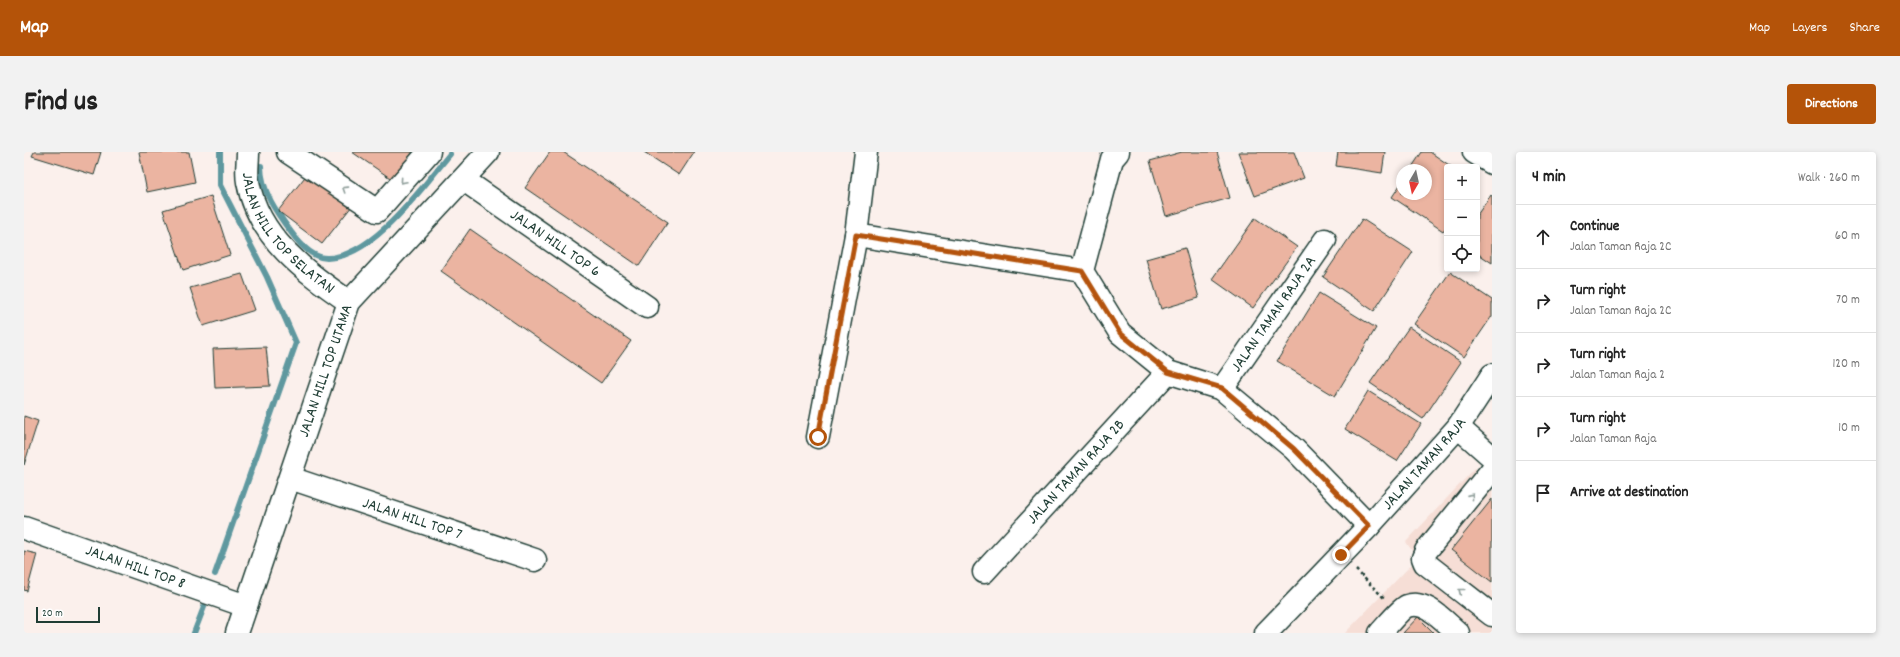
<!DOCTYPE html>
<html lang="en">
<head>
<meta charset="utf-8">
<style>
	:root { --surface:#fff; --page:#f2f2f2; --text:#222; --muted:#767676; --line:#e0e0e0; --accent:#b45309 }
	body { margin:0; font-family:Dekko,sans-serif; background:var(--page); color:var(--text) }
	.controls { position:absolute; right:12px; top:12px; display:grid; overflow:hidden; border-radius:4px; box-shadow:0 2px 6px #0003 }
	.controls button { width:36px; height:36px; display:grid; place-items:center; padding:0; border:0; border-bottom:1px solid var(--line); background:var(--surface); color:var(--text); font:20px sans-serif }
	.compass { position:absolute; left:1372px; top:12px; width:36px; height:36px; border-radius:50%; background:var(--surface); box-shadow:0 2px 6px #0003; rotate:189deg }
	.scale { position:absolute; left:12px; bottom:10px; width:64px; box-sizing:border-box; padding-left:4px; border:2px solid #1f3d34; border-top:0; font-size:11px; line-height:14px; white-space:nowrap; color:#1f3d34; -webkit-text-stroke:3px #fff; paint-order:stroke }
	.stop { position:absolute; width:12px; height:12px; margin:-9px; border:3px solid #b45309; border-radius:50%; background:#fff }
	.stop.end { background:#b45309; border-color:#fff; box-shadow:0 1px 4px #0008 }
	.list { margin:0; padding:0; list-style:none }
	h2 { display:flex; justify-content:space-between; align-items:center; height:52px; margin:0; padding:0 16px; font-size:17px }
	h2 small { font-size:13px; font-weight:400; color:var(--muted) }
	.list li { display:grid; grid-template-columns:26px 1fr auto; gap:12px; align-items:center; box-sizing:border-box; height:64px; padding:0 16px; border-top:1px solid var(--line) }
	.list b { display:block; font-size:15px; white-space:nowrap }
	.list p { margin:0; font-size:13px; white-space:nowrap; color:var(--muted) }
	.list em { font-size:13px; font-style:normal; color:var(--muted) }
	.icon { flex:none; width:22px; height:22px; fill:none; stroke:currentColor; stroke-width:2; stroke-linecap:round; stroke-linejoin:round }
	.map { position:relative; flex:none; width:1468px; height:481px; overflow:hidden; border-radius:4px }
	header { display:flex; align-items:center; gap:24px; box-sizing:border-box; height:56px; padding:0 20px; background:var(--accent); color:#fff }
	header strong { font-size:19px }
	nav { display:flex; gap:22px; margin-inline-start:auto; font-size:14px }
	.intro { display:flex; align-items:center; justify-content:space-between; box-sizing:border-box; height:96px; padding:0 24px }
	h1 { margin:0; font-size:28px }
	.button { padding:10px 18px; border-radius:4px; background:var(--accent); color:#fff; font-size:14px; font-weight:700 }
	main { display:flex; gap:24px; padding:0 24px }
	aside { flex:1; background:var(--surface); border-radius:4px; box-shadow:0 2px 6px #0003 }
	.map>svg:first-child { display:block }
	.built { fill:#f6ded6 }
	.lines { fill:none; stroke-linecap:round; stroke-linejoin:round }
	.stream { stroke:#5e989f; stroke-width:6 }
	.building { fill:#ebb4a1; stroke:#1f3d34 }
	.minor-casing { stroke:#1f3d34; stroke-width:25 }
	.path { stroke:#1f3d34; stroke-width:2.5; stroke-dasharray:3 3; stroke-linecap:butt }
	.minor { stroke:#fff; stroke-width:22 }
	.oneway { stroke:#8f9e9a }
	.route { stroke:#b45309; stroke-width:5 }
	.labels { text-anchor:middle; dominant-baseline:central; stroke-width:3; stroke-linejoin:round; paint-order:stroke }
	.street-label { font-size:16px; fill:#1f3d34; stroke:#fff }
</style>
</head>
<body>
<header>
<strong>Map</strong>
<nav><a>Map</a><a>Layers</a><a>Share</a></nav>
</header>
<div class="intro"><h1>Find us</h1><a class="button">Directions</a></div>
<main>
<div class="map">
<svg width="1468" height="481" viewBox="0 0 1468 481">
	<rect width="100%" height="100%" fill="#fbf0ec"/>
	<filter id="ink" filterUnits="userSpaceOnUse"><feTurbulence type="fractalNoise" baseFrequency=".025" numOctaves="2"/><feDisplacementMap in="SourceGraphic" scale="8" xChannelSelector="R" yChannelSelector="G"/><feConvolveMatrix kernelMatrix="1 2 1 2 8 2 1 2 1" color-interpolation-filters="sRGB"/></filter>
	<g filter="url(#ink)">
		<!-- built -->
		<path class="built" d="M1451 316 1468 330V470L1396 410 1382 390Z
			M1391 409 1468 473V481H1321Z"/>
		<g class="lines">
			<!-- stream -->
			<path class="stream" d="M237 14C237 39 253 61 267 80 275 91 288 106 303 106 349 106 399 34 426 2
				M191 422 272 191 243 125 196 33V0
				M170 481 180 455"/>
		</g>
		<!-- building -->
		<path class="building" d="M10 0H77L70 23 8 4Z
			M115 0H165L171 30 123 40Z
			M328 0H389L369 28Z
			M526 0H539L644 70 615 114 501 36Z
			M620 0H670L655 23Z
			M1158 0H1193L1206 46 1142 64 1126 9Z
			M1214 0H1270L1280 26 1231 44Z
			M1314 0H1361L1358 21 1312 14Z
			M1398 0H1406L1428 15H1423V74L1419 79 1368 45 1378 30V42H1402V18H1386Z
			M284 21 328 54 298 92 254 59Z
			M1467 43 1468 44V111L1453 101V63Z
			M187 44 206 103 159 118 139 58Z
			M1231 66 1273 95 1229 156 1188 127Z
			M1338 67 1389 100 1350 159 1299 125Z
			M446 77 607 189 577 231 417 119Z
			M1161 96 1175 146 1137 157 1122 107Z
			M1426 120 1468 148V164L1440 205 1390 172Z
			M218 122 231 158 179 174 166 136Z
			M1295 141 1352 176 1311 244 1253 209Z
			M1385 175 1437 210 1399 267 1346 231Z
			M242 195 246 234 191 236 189 197Z
			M1344 239 1397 272 1373 309 1321 277Z
			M0 264 14 269 0 313Z
			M1468 347V430L1427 398Z
			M0 399 13 402 3 439 0 438Z
			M1394 465 1410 481H1379Z"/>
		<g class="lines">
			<defs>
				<g id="minor">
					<path id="s1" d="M224 0C224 10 222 21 224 30 234 86 282 120 325 150"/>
					<path d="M264 0 353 59 405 0"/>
					<path d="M1094 0 1088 7 1058 119 1096 181 1144 220 1198 237 1270 297 1345 374"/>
					<path d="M1450 0 1468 11"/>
					<path id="s2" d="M440 28 623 155"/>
					<path d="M832 83 1058 119"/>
					<path id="s3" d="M1198 237 1301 88"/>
					<path d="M1434 275 1468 305"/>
					<path d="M794 285 832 83 842 0"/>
					<path d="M1468 318 1402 399 1399 406 1401 411 1468 463"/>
					<path id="s4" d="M266 326 511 408"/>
					<path id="s5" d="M0 376 222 454"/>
					<path id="s6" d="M960 420 1144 220"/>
					<path id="s7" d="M213 481 325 150 464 0"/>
					<path id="s8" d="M1242 481 1345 374 1434 275 1468 223"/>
					<path d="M1356 481C1362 475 1376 457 1383 454 1402 447 1421 470 1434 481"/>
				</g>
			</defs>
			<!-- minor casing -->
			<use href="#minor" class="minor-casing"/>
			<!-- path -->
			<path class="path" d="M1332 418 1360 446"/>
			<!-- minor -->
			<use href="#minor" class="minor"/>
		</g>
		<!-- one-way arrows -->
		<defs><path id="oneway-chevron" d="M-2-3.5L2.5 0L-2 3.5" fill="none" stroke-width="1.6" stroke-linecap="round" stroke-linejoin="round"/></defs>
		<g class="oneway">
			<use href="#oneway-chevron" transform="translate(379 29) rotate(131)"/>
			<use href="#oneway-chevron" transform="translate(321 37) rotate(-147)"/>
			<use href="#oneway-chevron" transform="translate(1447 344) rotate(-51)"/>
			<use href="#oneway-chevron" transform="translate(1437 439) rotate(-142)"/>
		</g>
	</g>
	<g class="lines" filter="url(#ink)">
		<!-- route -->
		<path class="route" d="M794 285 832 83 1058 119 1096 181 1144 220 1198 236 1270 297 1345 374 1317 403"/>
	</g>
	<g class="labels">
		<!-- street labels -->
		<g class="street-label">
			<text stroke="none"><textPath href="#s1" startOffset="96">JALAN HILL TOP SELATAN</textPath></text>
			<text stroke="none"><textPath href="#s2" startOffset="111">JALAN HILL TOP 6</textPath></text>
			<text stroke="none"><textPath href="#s3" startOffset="91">JALAN TAMAN RAJA 2A</textPath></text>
			<text stroke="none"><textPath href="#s7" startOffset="277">JALAN HILL TOP UTAMA</textPath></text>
			<text stroke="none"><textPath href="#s8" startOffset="232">JALAN TAMAN RAJA</textPath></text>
			<text stroke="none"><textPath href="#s6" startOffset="136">JALAN TAMAN RAJA 2B</textPath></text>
			<text stroke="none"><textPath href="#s4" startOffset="129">JALAN HILL TOP 7</textPath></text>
			<text stroke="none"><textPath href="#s5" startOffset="118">JALAN HILL TOP 8</textPath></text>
		</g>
	</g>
</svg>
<div class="controls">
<button>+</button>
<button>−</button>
<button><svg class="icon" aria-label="locate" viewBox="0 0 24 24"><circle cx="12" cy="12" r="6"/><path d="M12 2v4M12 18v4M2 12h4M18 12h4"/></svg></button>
</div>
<svg class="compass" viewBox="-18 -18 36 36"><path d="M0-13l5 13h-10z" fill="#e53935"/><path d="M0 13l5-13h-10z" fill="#767676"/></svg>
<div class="scale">20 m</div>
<div class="stop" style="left:794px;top:285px"></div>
<div class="stop end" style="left:1317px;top:403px"></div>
</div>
<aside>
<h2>4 min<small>Walk · 260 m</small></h2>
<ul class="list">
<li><svg class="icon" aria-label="ahead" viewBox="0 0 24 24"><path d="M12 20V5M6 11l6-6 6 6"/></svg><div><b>Continue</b><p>Jalan Taman Raja 2C</p></div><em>60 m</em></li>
<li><svg class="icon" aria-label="right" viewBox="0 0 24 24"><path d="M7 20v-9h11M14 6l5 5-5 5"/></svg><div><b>Turn right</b><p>Jalan Taman Raja 2C</p></div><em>70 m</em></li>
<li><svg class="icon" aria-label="right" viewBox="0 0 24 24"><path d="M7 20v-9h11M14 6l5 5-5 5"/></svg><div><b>Turn right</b><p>Jalan Taman Raja 2</p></div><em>120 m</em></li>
<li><svg class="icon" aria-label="right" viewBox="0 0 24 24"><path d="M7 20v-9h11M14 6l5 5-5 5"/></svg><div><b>Turn right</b><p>Jalan Taman Raja</p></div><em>10 m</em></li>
<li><svg class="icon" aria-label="arrive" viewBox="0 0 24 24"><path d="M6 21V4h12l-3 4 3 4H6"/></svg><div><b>Arrive at destination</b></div></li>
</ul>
</aside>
</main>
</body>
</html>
